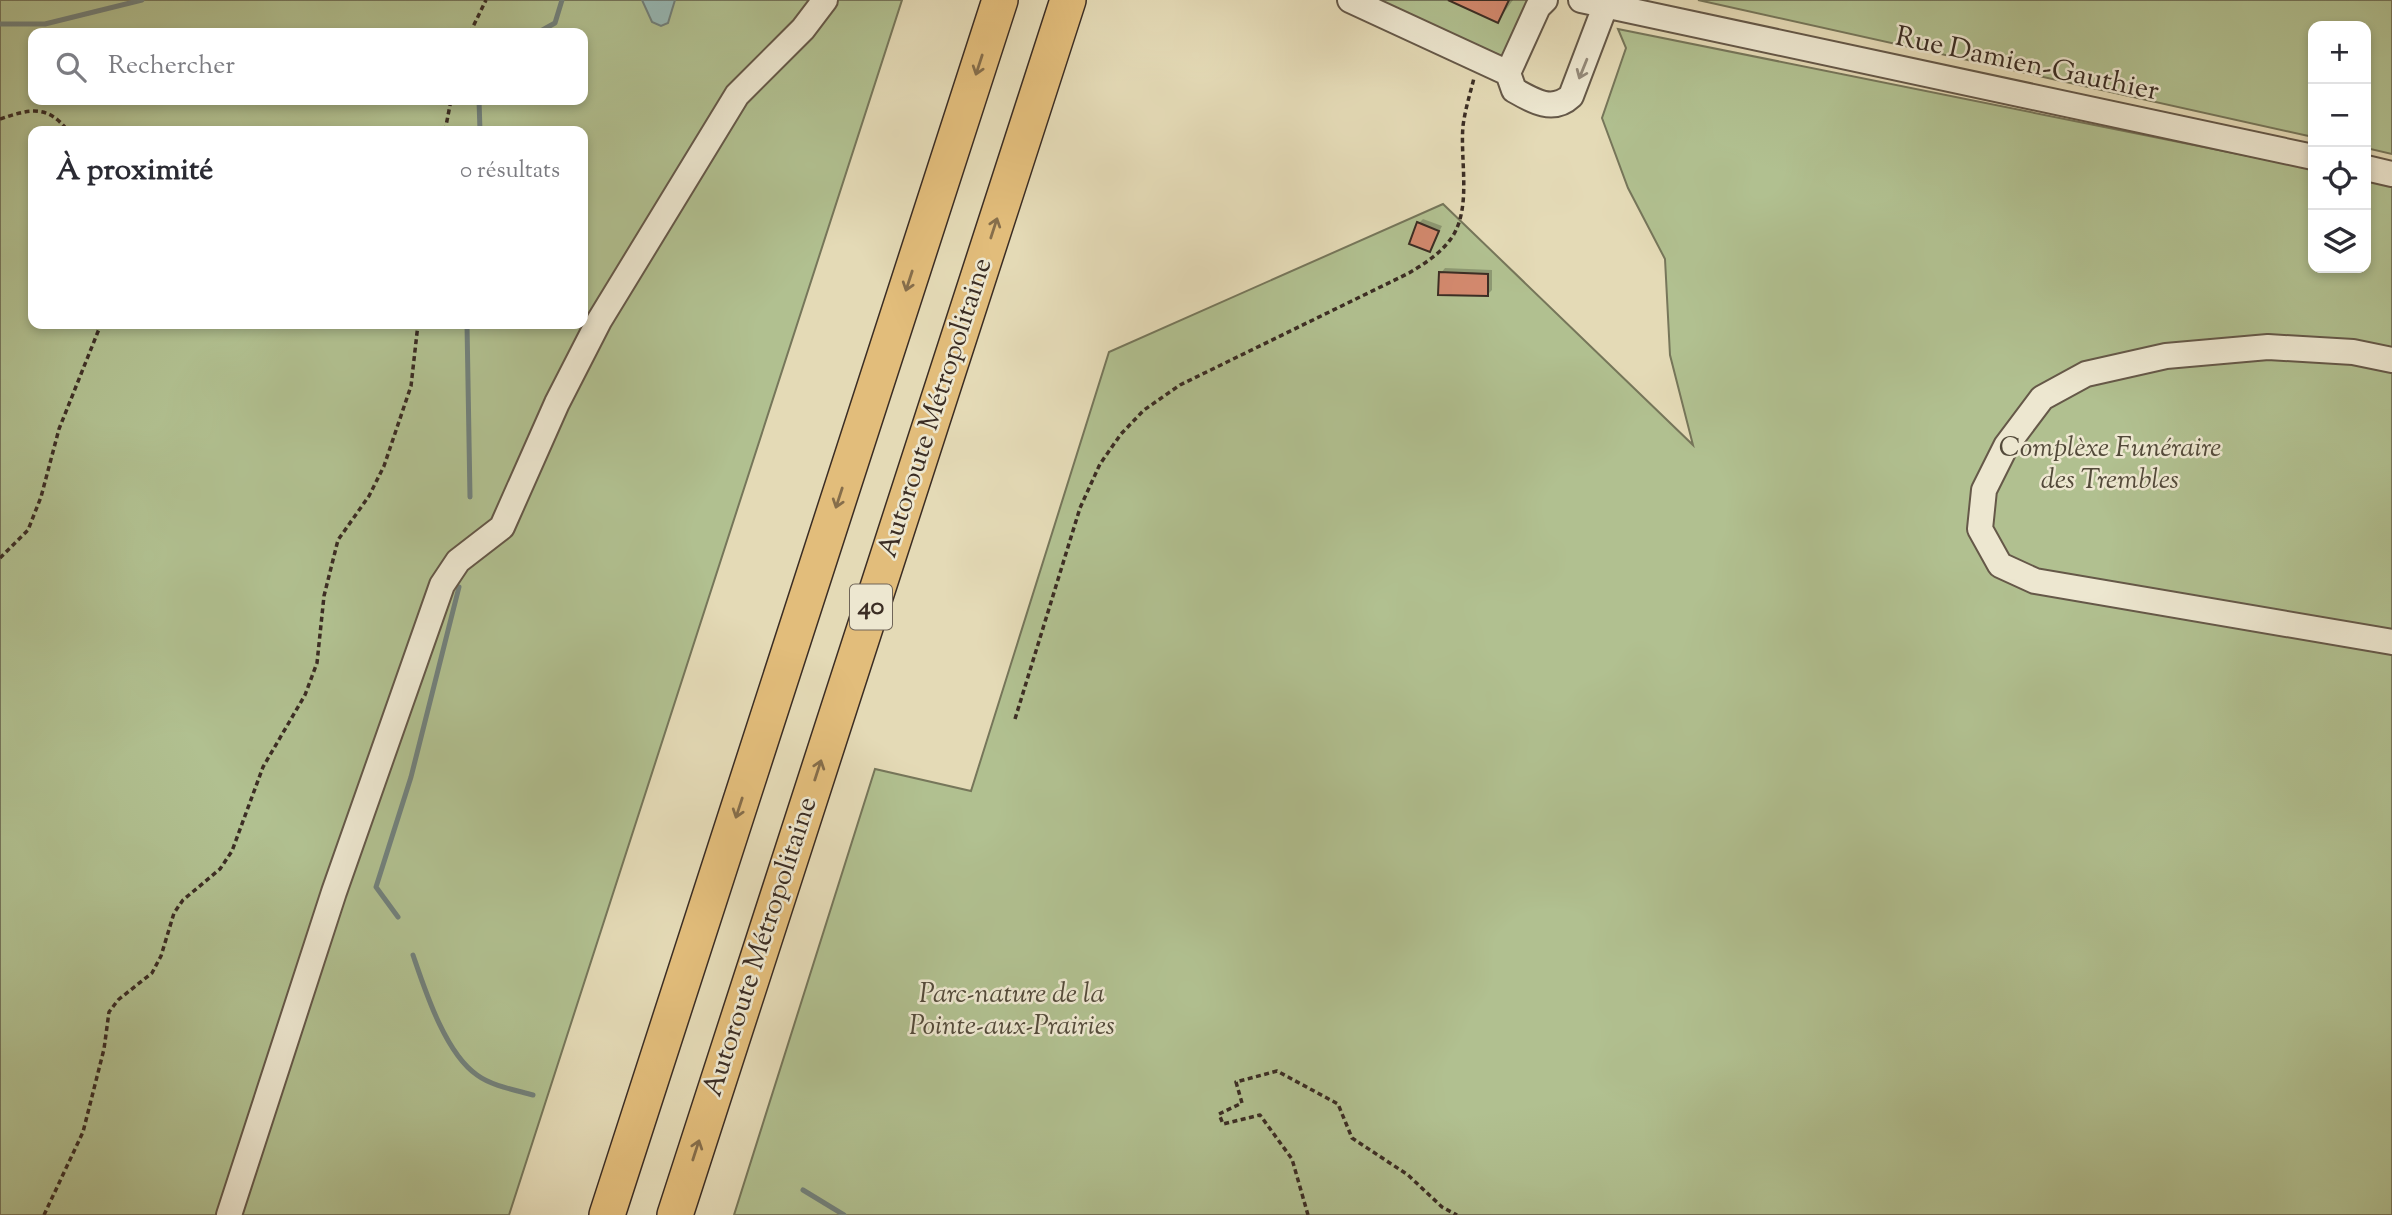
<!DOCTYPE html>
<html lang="fr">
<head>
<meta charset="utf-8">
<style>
	:root { --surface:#fff; --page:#f7f7f7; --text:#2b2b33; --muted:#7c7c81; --line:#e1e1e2 }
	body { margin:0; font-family:"Sorts Mill Goudy",serif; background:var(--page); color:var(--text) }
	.controls { position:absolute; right:21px; top:21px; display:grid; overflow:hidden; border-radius:14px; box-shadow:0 4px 10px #0003 }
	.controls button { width:63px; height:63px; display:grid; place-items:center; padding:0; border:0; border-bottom:2px solid var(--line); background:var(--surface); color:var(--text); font:35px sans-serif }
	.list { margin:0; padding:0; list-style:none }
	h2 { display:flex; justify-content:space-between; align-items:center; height:91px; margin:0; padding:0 28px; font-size:30px }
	h2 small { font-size:23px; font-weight:400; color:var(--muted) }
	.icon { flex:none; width:38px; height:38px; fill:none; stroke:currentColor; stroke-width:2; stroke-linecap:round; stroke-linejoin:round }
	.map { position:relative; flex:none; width:2392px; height:1215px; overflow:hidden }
	.search { position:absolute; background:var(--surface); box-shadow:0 4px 10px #0003; left:28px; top:28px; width:560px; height:77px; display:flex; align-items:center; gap:18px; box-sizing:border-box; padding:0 24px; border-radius:14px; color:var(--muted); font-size:26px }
	.panel { position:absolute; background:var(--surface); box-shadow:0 4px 10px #0003; left:28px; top:126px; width:560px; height:203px; border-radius:14px }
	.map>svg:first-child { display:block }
	.green { fill:#b1c090; stroke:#76765a; stroke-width:2; fill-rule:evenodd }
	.water { fill:#97b9b6; stroke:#72817c; stroke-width:2 }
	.shadow { fill:#0003 }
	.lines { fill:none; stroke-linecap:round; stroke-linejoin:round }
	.stream { stroke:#72817c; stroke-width:5 }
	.building { fill:#d3896e; stroke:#3b2d24; stroke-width:2 }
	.minor-casing { stroke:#655848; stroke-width:28 }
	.highway-casing { stroke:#3b2d24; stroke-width:38 }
	.path { stroke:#3b2d24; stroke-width:3.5; stroke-dasharray:5 3.5; stroke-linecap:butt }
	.minor { stroke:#ede7d0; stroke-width:24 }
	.highway { stroke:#e2bd7b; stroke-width:35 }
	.oneway { stroke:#866e4b }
	.oneway2 { stroke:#948a7a }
	.labels { text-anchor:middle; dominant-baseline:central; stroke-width:5; stroke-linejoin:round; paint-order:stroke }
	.shield { fill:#ede7d0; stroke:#706558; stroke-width:2 }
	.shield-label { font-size:26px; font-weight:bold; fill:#3b2d24 }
	.street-label { font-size:28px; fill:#3b2d24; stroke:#ede7d0 }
	.park-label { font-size:28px; font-style:italic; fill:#534a3a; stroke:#ede7d0 }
</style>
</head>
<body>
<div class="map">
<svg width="2392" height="1215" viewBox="0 0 2392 1215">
	<rect width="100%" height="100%" fill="#e4dab6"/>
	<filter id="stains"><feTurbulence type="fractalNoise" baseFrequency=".00286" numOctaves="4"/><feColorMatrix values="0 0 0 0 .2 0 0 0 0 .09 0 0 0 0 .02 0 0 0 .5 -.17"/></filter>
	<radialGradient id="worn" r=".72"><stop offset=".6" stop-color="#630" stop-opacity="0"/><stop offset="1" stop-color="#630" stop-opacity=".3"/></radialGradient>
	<!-- green -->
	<path class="green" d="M0 0H902L509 1215H0ZM33 33H583V100H33ZM33 131H583V324H33Z
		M1378 0H1530L1503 57Z
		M1698 0H2392V154L2366 148V26H2313V137Z
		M1618 29 2313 169V268H2366V180L2392 185V1215H734L875 769 971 791 1109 352 1443 204 1693 445 1670 355 1665 259 1628 188 1602 118 1626 48Z"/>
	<!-- water -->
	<path class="water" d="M642 0H675L668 23 661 26 652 22Z"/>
	<!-- shadow -->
	<path class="shadow" d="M1452 0H1513L1498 21Z
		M1423 219 1442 226 1430 250 1419 223Z
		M1445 268 1492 270V290L1487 295 1441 273Z"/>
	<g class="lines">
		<!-- stream -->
		<path class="stream" d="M0 24H45L142 0
			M537 33 555 23 562 0
			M479 100 480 131
			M467 324 470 497
			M398 917 376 887 411 777 459 587
			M413 955C425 990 445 1053 477 1075 492 1086 515 1090 533 1095
			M803 1190 844 1215"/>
	</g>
	<!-- building -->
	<path class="building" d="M1448 0H1509L1498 23Z
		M1417 222 1439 231 1430 252 1409 244Z
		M1439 272 1488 274V296L1438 295Z"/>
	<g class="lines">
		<defs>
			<path id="minor" d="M1350 0 1508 73
				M1545 0 1538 7 1508 73 1514 90C1533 101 1553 113 1571 96L1606 4
				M1581 0 2313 157
				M2366 168 2392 174
				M2392 360 2353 352 2268 347 2166 356 2086 374 2042 398 2006 446 1984 490 1980 529 2000 565 2035 581 2392 642
				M229 1215 334 892 442 585 458 561 502 527 557 403 599 321 737 95 803 29 825 0"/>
			<path id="highway" d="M607 1215 1000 0
				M675 1215 1068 0"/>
		</defs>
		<!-- minor casing -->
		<use href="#minor" class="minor-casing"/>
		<!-- highway casing -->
		<use href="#highway" class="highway-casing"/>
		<!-- path -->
		<path class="path" d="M470 33 486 0
			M0 119C30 109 47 104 68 131
			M445 131 451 100
			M0 558 28 530 41 497 59 429 101 324
			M1015 719 1080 508 1100 464 1121 434 1144 410 1180 385 1409 273C1426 263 1444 251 1454 234 1471 204 1460 159 1463 126 1465 110 1470 94 1474 78
			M44 1215 83 1132 104 1049 109 1012 118 1000 152 973 161 956 174 913 183 900 220 869 232 851 263 767 305 695 317 663 324 596 338 540 369 496 384 466 411 386 418 324
			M1308 1215 1292 1159 1260 1115 1223 1124 1219 1114 1242 1103 1236 1082 1277 1071 1338 1104 1352 1138 1408 1175 1442 1207 1457 1215"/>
		<!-- minor -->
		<use href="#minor" class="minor"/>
		<!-- highway -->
		<use href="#highway" class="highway"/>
	</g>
	<!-- one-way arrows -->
	<defs><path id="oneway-shaft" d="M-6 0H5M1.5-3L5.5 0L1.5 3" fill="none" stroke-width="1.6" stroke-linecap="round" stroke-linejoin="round" transform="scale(1.75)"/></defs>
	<g class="oneway">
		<use href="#oneway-shaft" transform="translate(979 65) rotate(108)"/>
		<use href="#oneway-shaft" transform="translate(994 228) rotate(-72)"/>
		<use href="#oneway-shaft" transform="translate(909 281) rotate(108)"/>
		<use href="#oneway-shaft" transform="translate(839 498) rotate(108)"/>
		<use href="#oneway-shaft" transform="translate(818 770) rotate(-72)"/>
		<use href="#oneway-shaft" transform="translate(739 808) rotate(108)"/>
		<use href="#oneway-shaft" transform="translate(696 1150) rotate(-72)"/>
	</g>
	<use class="oneway2" href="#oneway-shaft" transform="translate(1583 69) rotate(112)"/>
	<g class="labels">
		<!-- shield labels -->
		<rect class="shield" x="850" y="584.5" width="42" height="45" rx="5"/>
		<g class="shield-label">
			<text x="871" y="607">40</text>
		</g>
		<!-- street labels -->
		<g class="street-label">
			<text transform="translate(2027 65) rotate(12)">Rue Damien-Gauthier</text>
			<text transform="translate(936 408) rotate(-72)">Autoroute Métropolitaine</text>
			<text transform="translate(761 947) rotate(-72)">Autoroute Métropolitaine</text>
		</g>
		<!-- park labels -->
		<g class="park-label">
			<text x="2110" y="449">Complèxe Funéraire<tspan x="2110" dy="32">des Trembles</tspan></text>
			<text x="1012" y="995">Parc-nature de la<tspan x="1012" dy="32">Pointe-aux-Prairies</tspan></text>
		</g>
	</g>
	<rect width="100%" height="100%" filter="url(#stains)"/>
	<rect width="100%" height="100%" fill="url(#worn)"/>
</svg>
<div class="controls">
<button>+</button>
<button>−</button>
<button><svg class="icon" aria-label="locate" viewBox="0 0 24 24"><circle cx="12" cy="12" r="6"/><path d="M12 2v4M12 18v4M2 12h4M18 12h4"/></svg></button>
<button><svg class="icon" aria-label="layers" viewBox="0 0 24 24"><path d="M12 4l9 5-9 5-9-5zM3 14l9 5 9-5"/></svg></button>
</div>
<div class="search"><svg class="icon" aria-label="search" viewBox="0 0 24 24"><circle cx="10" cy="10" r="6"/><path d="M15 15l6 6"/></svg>Rechercher</div>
<section class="panel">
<h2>À proximité<small>0 résultats</small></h2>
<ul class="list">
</ul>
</section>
</div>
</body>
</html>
